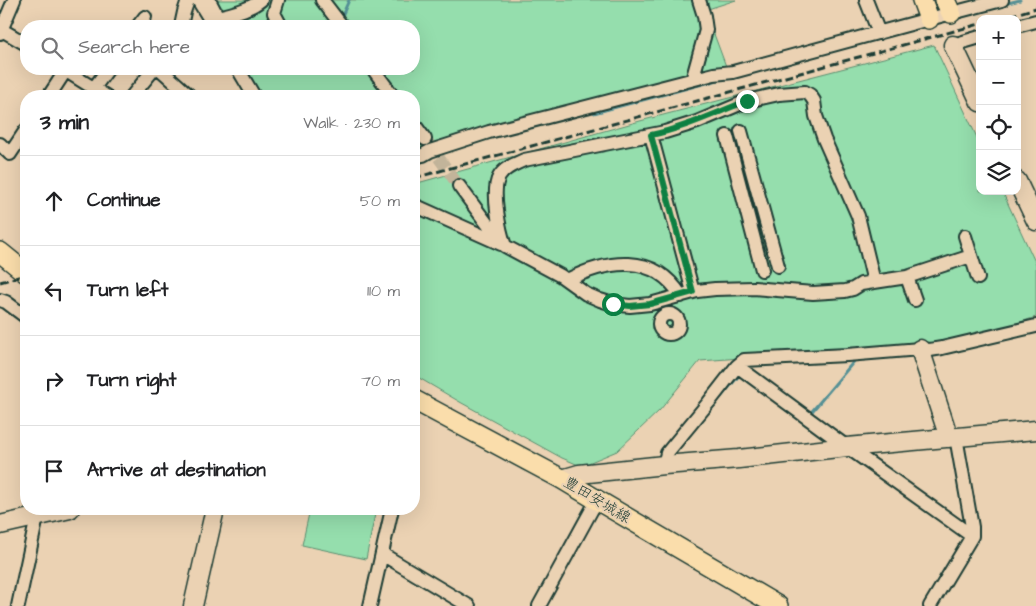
<!DOCTYPE html>
<html lang="en">
<head>
<meta charset="utf-8">
<style>
	:root { --surface:#fff; --page:#f6f6f6; --text:#202124; --muted:#757577; --line:#e0e0e0 }
	body { margin:0; font-family:"Architects Daughter","Klee One",sans-serif; background:var(--page); color:var(--text) }
	.controls { position:absolute; right:15px; top:15px; display:grid; overflow:hidden; border-radius:10px; box-shadow:0 5px 20px #0002 }
	.controls button { width:45px; height:45px; display:grid; place-items:center; padding:0; border:0; border-bottom:1px solid var(--line); background:var(--surface); color:var(--text); font:25px sans-serif }
	.stop { position:absolute; width:15px; height:15px; margin:-11px; border:4px solid #0b8043; border-radius:50%; background:#fff }
	.stop.end { background:#0b8043; border-color:#fff; box-shadow:0 1px 5px #0008 }
	.list { margin:0; padding:0; list-style:none }
	h2 { display:flex; justify-content:space-between; align-items:center; height:65px; margin:0; padding:0 20px; font-size:21px }
	h2 small { font-size:16px; font-weight:400; color:var(--muted) }
	.list li { display:grid; grid-template-columns:32px 1fr auto; gap:15px; align-items:center; box-sizing:border-box; height:90px; padding:0 20px; border-top:1px solid var(--line) }
	.list b { display:block; font-size:19px; white-space:nowrap }
	.list em { font-size:16px; font-style:normal; color:var(--muted) }
	.icon { flex:none; width:28px; height:28px; fill:none; stroke:currentColor; stroke-width:2; stroke-linecap:round; stroke-linejoin:round }
	.map { position:relative; flex:none; width:1036px; height:606px; overflow:hidden }
	.search { position:absolute; background:var(--surface); box-shadow:0 5px 20px #0002; left:20px; top:20px; width:400px; height:55px; display:flex; align-items:center; gap:12px; box-sizing:border-box; padding:0 18px; border-radius:20px; color:var(--muted); font-size:19px }
	.panel { position:absolute; background:var(--surface); box-shadow:0 5px 20px #0002; left:20px; top:90px; width:400px; height:425px; border-radius:20px }
	.map>svg:first-child { display:block }
	.green { fill:#95dead; stroke:#5a8e70 }
	.water { fill:url(#water-ripples); stroke:#549095 }
	.lines { fill:none; stroke-linecap:round; stroke-linejoin:round }
	.stream { stroke:#549095; stroke-width:3 }
	.street-tunnel { stroke:#c2b49a; stroke-width:12; stroke-dasharray:12 6; stroke-linecap:butt }
	.street-casing { stroke:#1f3d34; stroke-width:16 }
	.secondary-casing { stroke:#1f3d34; stroke-width:21 }
	.primary-casing { stroke:#1f3d34; stroke-width:22 }
	.street { stroke:#ebd2b3; stroke-width:12 }
	.secondary { stroke:#ebd2b3; stroke-width:18 }
	.primary { stroke:#faddab; stroke-width:19 }
	.rail { stroke:#1f3d34; stroke-width:3; stroke-dasharray:8 4; stroke-linecap:butt }
	.route { stroke:#0b8043; stroke-width:6 }
	.labels { text-anchor:middle; dominant-baseline:central; stroke-width:4.5; stroke-linejoin:round; paint-order:stroke }
	.street-label { font-size:15px; fill:#1f3d34; stroke:#ebd2b3 }
</style>
</head>
<body>
<div class="map">
<svg width="1036" height="606" viewBox="0 0 1036 606">
	<defs>
		<pattern id="water-ripples" width="26" height="14" patternUnits="userSpaceOnUse" patternTransform="scale(1.25)"><rect width="26" height="14" fill="#78c7d5"/><path d="M2 4q2-2 4 0t4 0M15 11q2-2 4 0t4 0" fill="none" stroke="#62a3ae"/></pattern>
	</defs>
	<rect width="100%" height="100%" fill="#ebd2b3"/>
	<filter id="ink" filterUnits="userSpaceOnUse"><feTurbulence type="fractalNoise" baseFrequency=".02" numOctaves="2"/><feDisplacementMap in="SourceGraphic" scale="10" xChannelSelector="R" yChannelSelector="G"/><feConvolveMatrix kernelMatrix="1 2 1 2 8 2 1 2 1" color-interpolation-filters="sRGB"/></filter>
	<g filter="url(#ink)">
		<!-- green -->
		<path class="green" d="M202 0H736L705 10 727 69 414 152V96H259L242 69H414V26H216Z
			M934 45 980 144V191H1002L1036 264V317L959 342 700 361 660 410 617 451 581 466 562 458 460 402 414 375V184L640 121Z
			M310 509H376L366 559 302 545Z"/>
		<!-- water -->
		<path class="water" d="M721 75 722 80 594 114 592 110Z"/>
		<g class="lines">
			<!-- stream -->
			<path class="stream" d="M1004 4 1020 0
				M343 18 342 16 349 0
				M721 397 741 373
				M808 416 856 359"/>
			<!-- street-tunnel -->
			<path class="street-tunnel" d="M428 143 459 186"/>
			<defs>
				<path id="street" d="M198 0 214 26
					M209 0 218 17C233 13 249 10 261 0
					M278 0 274 13 281 26
					M322 0 342 26
					M866 0 879 33
					M138 26 145 17
					M181 26 184 12 188 0
					M1017 26 1036 21
					M2 30 26 44
					M0 33 14 0
					M953 45 980 37
					M63 69 106 96
					M160 69 190 96
					M238 69 254 96
					M373 69 393 96
					M693 77 706 30 704 16 699 0
					M94 88 108 69
					M49 96 66 70
					M132 96 154 69
					M414 124 425 139
					M741 131 778 266
					M651 135 693 292
					M727 136 762 270
					M0 144 10 154 26 130
					M414 157 423 155 430 151 489 132 714 74 733 72 929 19 1002 0
					M459 186 491 229 505 246 561 276 586 294 600 300 613 304 630 306 650 304 697 291 715 289 754 288 813 293 845 291 853 289 861 284 907 277
					M414 205 501 244
					M965 236 978 278
					M505 246C500 232 491 191 499 177 504 168 515 164 524 160L665 132 697 122 747 101 779 94 805 92 810 95 814 101 816 116 824 139 858 216 874 282
					M567 280C607 260 654 252 681 296
					M0 300 6 302 26 317
					M915 300 907 277 971 256
					M659 324a10 10 0 1 1 20 0a10 10 0 1 1-20 0Z
					M737 366 847 447 972 536
					M664 465 667 453 709 402 737 366 744 360 847 355 920 349 930 350 942 348 1036 326
					M382 554 469 606
					M18 606 37 517
					M370 606 392 509
					M539 606 597 500
					M930 606 972 536V527L956 437"/>
				<path id="secondary" d="M953 45 980 102
					M1017 181 1036 221
					M920 349 949 438
					M562 479 579 474 664 465 739 459 847 447 1036 430
					M0 525 70 509
					M193 606 215 509"/>
				<path id="primary" d="M922 0 929 19
					M945 0 951 13
					M0 252 26 273
					M414 400 562 479 597 500 778 606"/>
			</defs>
			<!-- street casing -->
			<use href="#street" class="street-casing"/>
			<!-- secondary casing -->
			<use href="#secondary" class="secondary-casing"/>
			<!-- primary casing -->
			<use href="#primary" class="primary-casing"/>
			<!-- street -->
			<use href="#street" class="street"/>
			<!-- secondary -->
			<use href="#secondary" class="secondary"/>
			<!-- primary -->
			<use href="#primary" class="primary"/>
			<!-- rail -->
			<path class="rail" d="M998 19 1036 8
				M414 178 980 24
				M0 282 26 275"/>
		</g>
	</g>
	<g class="lines" filter="url(#ink)">
		<!-- route -->
		<path class="route" d="M613 304 630 306 650 304 693 292 651 135C685 128 715 113 747 101"/>
	</g>
	<g class="labels">
		<!-- street labels -->
		<g class="street-label">
			<text transform="translate(597 500) rotate(31)">豊田安城線</text>
		</g>
	</g>
</svg>
<div class="controls">
<button>+</button>
<button>−</button>
<button><svg class="icon" aria-label="locate" viewBox="0 0 24 24"><circle cx="12" cy="12" r="6"/><path d="M12 2v4M12 18v4M2 12h4M18 12h4"/></svg></button>
<button><svg class="icon" aria-label="layers" viewBox="0 0 24 24"><path d="M12 4l9 5-9 5-9-5zM3 14l9 5 9-5"/></svg></button>
</div>
<div class="stop" style="left:613px;top:304px"></div>
<div class="stop end" style="left:747px;top:101px"></div>
<div class="search"><svg class="icon" aria-label="search" viewBox="0 0 24 24"><circle cx="10" cy="10" r="6"/><path d="M15 15l6 6"/></svg>Search here</div>
<section class="panel">
<h2>3 min<small>Walk · 230 m</small></h2>
<ul class="list">
<li><svg class="icon" aria-label="ahead" viewBox="0 0 24 24"><path d="M12 20V5M6 11l6-6 6 6"/></svg><div><b>Continue</b></div><em>50 m</em></li>
<li><svg class="icon" aria-label="left" viewBox="0 0 24 24"><path d="M17 20v-9H6M10 6l-5 5 5 5"/></svg><div><b>Turn left</b></div><em>110 m</em></li>
<li><svg class="icon" aria-label="right" viewBox="0 0 24 24"><path d="M7 20v-9h11M14 6l5 5-5 5"/></svg><div><b>Turn right</b></div><em>70 m</em></li>
<li><svg class="icon" aria-label="arrive" viewBox="0 0 24 24"><path d="M6 21V4h12l-3 4 3 4H6"/></svg><div><b>Arrive at destination</b></div></li>
</ul>
</section>
</div>
</body>
</html>
